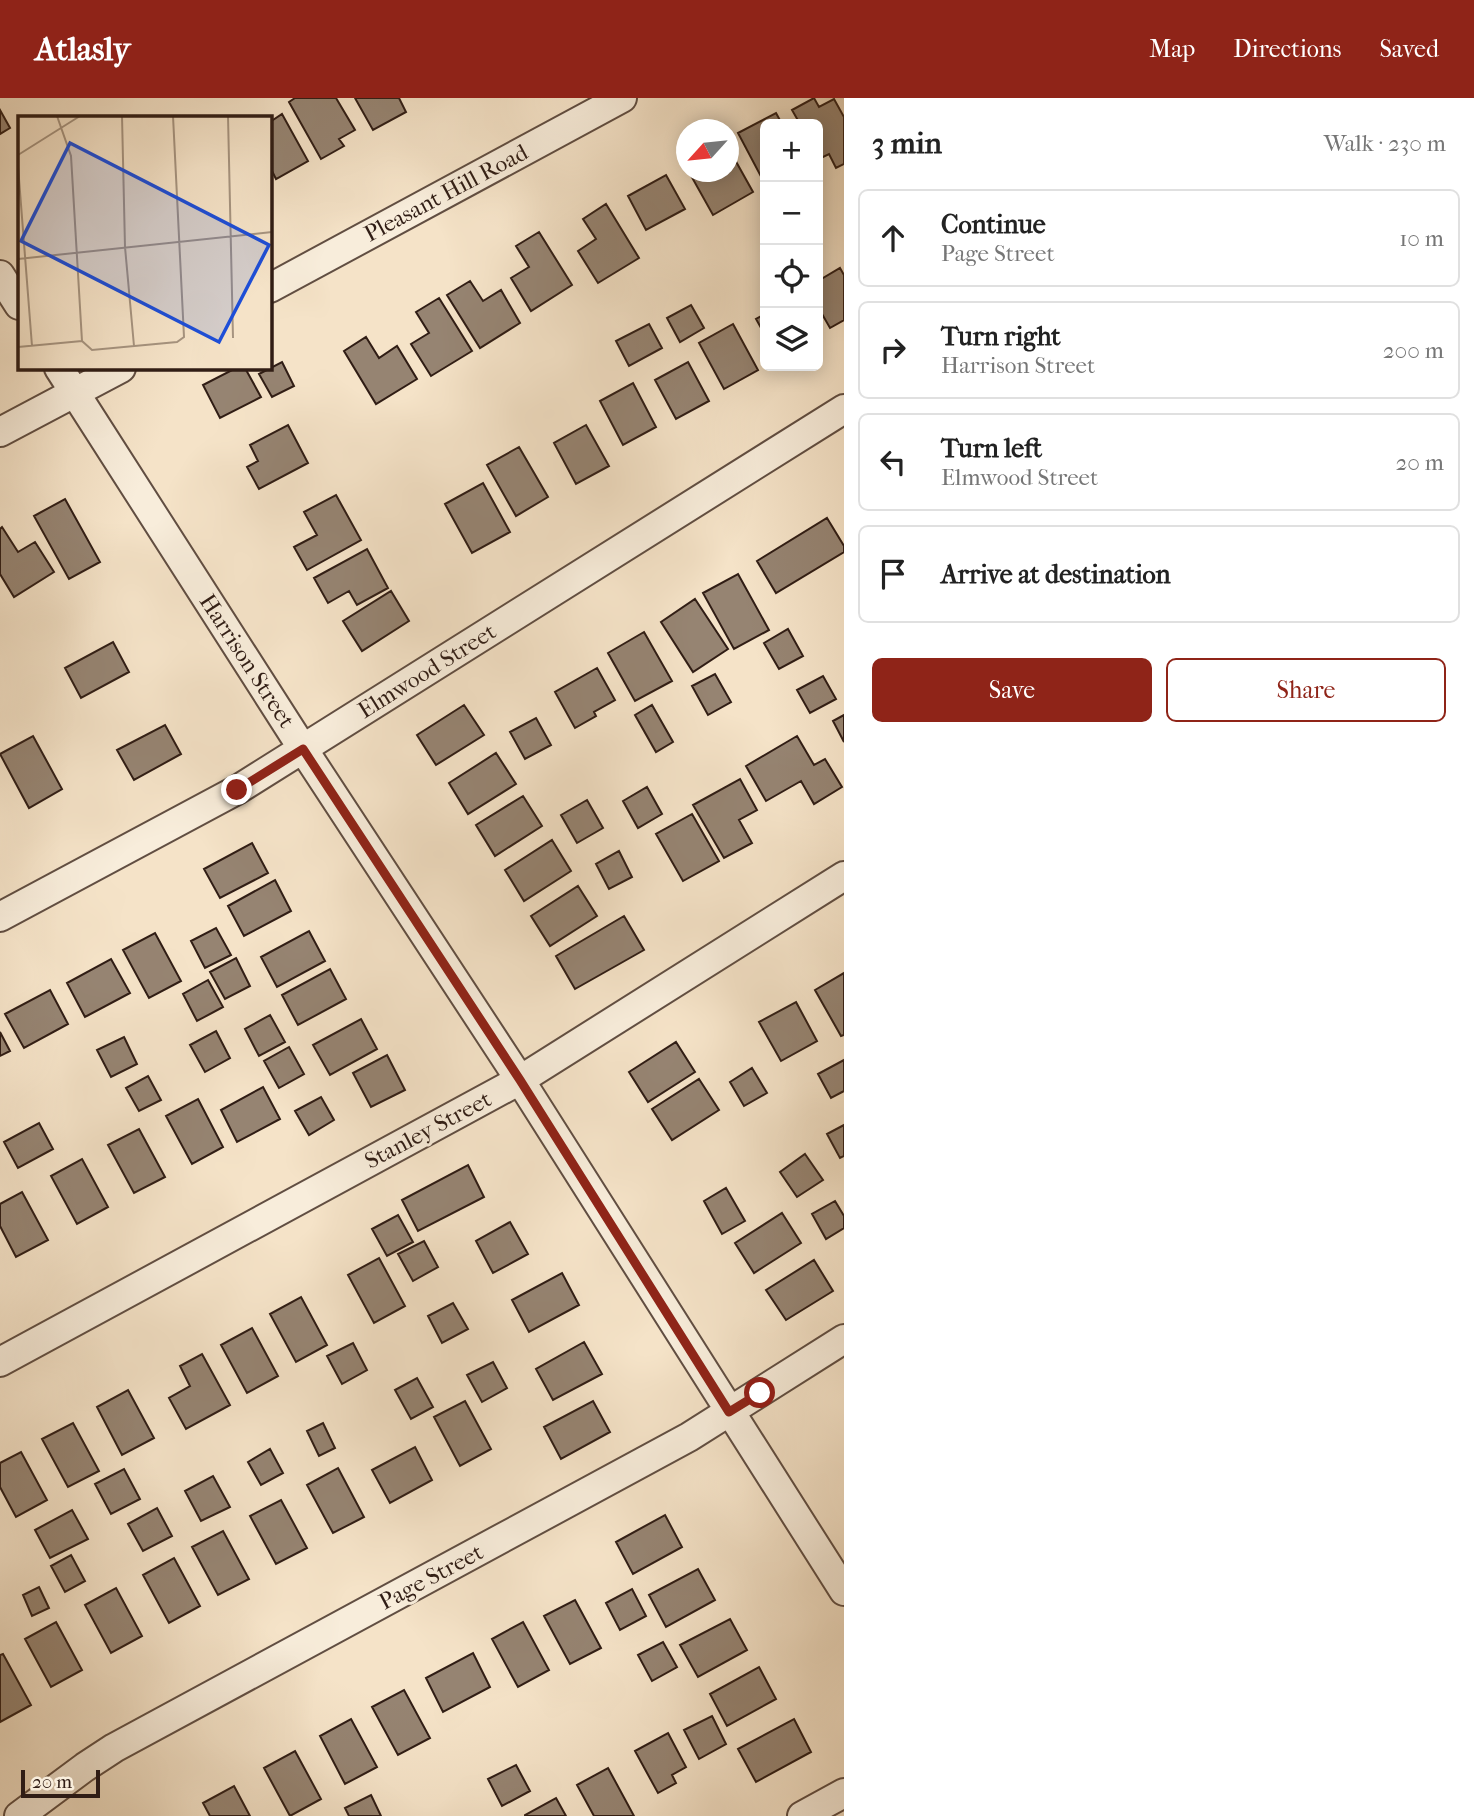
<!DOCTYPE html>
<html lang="en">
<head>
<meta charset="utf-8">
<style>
	:root { --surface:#fff; --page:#f6f6f6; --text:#222; --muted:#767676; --line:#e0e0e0; --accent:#8f2418 }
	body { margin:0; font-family:"IM FELL French Canon",serif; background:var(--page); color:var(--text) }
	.controls { position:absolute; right:21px; top:21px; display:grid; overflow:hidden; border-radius:10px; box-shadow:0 4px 18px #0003 }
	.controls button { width:63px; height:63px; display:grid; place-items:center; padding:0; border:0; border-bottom:2px solid var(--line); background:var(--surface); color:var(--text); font:35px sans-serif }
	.compass { position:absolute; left:676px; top:21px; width:63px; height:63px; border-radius:50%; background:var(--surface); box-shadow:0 4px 18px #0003; rotate:243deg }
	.scale { position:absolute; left:21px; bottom:18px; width:79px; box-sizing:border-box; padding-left:7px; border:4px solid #301d15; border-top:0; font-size:19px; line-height:24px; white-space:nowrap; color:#301d15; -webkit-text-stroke:5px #f8eddb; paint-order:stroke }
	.stop { position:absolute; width:21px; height:21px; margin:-16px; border:5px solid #8f2418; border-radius:50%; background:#fff }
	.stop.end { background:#8f2418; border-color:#fff; box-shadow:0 2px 7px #0008 }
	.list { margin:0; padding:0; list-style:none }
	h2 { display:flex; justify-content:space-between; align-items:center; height:91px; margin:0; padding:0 28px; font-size:30px }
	h2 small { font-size:23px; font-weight:400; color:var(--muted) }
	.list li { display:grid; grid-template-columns:46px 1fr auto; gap:21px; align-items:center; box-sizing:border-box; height:98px; margin:0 14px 14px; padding:0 14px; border:2px solid var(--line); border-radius:10px }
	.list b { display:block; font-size:26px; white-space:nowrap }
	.list p { margin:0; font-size:23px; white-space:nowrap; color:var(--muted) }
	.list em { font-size:23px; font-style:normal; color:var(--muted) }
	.actions { display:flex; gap:14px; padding:21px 28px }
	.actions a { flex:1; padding:16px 0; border:2px solid var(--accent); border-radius:10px; text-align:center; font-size:24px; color:var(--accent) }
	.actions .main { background:var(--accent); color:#fff }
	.icon { flex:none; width:38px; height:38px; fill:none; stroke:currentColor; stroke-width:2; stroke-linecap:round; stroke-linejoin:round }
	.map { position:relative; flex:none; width:844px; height:1718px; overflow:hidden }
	header { display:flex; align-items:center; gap:42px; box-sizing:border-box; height:98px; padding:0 35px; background:var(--accent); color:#fff }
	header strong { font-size:33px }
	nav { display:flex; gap:38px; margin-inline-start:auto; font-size:24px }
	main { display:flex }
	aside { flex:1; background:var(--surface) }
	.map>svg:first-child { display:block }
	.building { fill:#968472; stroke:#301d15; stroke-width:2 }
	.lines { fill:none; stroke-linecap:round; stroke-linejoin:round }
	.minor-casing { stroke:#614e42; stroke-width:32 }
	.minor { stroke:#f8eddb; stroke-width:28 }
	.route { stroke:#8f2418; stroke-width:9 }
	.labels { text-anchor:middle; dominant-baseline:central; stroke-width:6; stroke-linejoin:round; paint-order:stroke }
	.street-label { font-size:23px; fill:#301d15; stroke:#f8eddb }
	.inset-road { fill:none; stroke:#a69480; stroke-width:2 }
	.view { fill:#1d4ed8; fill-opacity:0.15; stroke:#1d4ed8; stroke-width:3.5 }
	.inset-edge { fill:none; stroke:#301d15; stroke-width:3.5 }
</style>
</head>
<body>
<header>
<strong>Atlasly</strong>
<nav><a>Map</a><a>Directions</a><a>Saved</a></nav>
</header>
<main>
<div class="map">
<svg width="844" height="1718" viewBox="0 0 844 1718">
	<rect width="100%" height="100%" fill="#f5e3c8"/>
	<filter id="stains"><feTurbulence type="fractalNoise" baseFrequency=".00286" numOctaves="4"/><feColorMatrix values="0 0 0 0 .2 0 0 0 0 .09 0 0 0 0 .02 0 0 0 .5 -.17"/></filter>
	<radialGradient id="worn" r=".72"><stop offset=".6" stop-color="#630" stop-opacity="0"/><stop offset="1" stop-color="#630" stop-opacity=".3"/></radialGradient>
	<!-- building -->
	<path class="building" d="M295 0H336L355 32 339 41 344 48 321 61 289 4Z
		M355 0H399L406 14 373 32Z
		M814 0 819 9 834 1 844 19V66L836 70 829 56 819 61 818 59V26H800L792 12Z
		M0 12 10 30 0 36Z
		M776 15 782 26H765V86L738 35Z
		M282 16 308 63 276 81 270 69V24Z
		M729 51 753 94 713 117 689 74H729Z
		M666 77 685 111 646 132 628 98Z
		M606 106 639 160 598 185 578 153 596 141 583 121Z
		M539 134 572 187 531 213 511 180 529 169 516 148Z
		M840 170 844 177V222L830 230 818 209V183Z
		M470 183 483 203 501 192 520 225 480 250 447 197Z
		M439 200 472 253 431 278 411 246 429 235 416 214Z
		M691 207 704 230 680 244 667 220Z
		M765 216V237L756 221Z
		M649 226 662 250 629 268 616 243Z
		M733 226 758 272 724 291 699 245Z
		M366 239 379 260 397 248 417 281 376 306 344 253Z
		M282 264 294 288 272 299 259 276Z
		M688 264 709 303 676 321 655 282Z
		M236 270H245L261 299 220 320 203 287Z
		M633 285 656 329 623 347 600 303Z
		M288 327 308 365 259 391 247 369 258 363 250 347Z
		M586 327 609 368 576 386 554 345Z
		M519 349 548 399 516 418 487 367Z
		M483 385 510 434 472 455 445 406Z
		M336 397 361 442 307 472 294 449 317 437 304 414Z
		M65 401 100 464 69 481 34 418Z
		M827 420 844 448V454L776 495 757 463Z
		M2 429 18 454 35 444 54 474 14 499 0 476V431Z
		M367 451 388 490 357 507 349 493 328 505 314 480Z
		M738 476 769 532 734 551 703 495Z
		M391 493 409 523 362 553 343 523Z
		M695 501 728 551 693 574 661 524Z
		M788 531 803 558 779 571 764 545Z
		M644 534 672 583 635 603 608 555Z
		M113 544 129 574 81 600 65 570Z
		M597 570 615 602 594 614 596 618 575 630 555 594Z
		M715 576 731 604 708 617 692 588Z
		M823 578 836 601 810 615 797 592Z
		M464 607 484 637 436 667 417 637Z
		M652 607 673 644 656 654 635 617Z
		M844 617V644L833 623Z
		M536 620 551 647 525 661 510 634Z
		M165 627 181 656 134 682 117 652Z
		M33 638 62 691 29 710 0 656Z
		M797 638 814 667 825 661 842 689 814 706 801 683 766 703 746 668Z
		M496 655 516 686 468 716 449 685Z
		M740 681 757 712 739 722 752 745 724 760 693 707Z
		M647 689 662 716 638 730 623 703Z
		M523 698 542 728 495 758 476 727Z
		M587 702 603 730 577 745 561 717Z
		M692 716 719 763 683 783 656 736Z
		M552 742 571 773 524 803 505 772Z
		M252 745 268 775 220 800 204 771Z
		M619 753 632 779 609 791 596 766Z
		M275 782 291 813 244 838 228 808Z
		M578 788 597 818 550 848 531 818Z
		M624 818 644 852 575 891 556 858Z
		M216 830 231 857 205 870 191 843Z
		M309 833 325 863 277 889 261 859Z
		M155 835 181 883 149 900 123 852Z
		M236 860 250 888 225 901 210 874Z
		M111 861 130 895 85 919 67 885Z
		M330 871 346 901 298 927 282 897Z
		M844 875V937L841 938 815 892Z
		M208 882 223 909 197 923 183 896Z
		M50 892 68 926 24 950 5 916Z
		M796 904 817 943 781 963 759 924Z
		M270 917 285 944 259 958 245 931Z
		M361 921 377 951 330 977 313 947Z
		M216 933 230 960 205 974 190 947Z
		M0 934 10 953 0 958Z
		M124 939 137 966 111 979 97 952Z
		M676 944 695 974 648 1004 629 974Z
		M289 949 304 976 279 990 264 963Z
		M387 957 405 992 371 1009 353 975Z
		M844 962V993L831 1000 818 976Z
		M752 970 767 995 744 1008 730 984Z
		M148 978 161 1002 139 1013 126 990Z
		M699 981 719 1012 672 1042 652 1011Z
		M263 989 280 1021 237 1044 221 1012Z
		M321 999 334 1022 309 1037 295 1013Z
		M198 1001 223 1049 192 1066 166 1018Z
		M39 1025 53 1051 18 1070 4 1044Z
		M844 1027V1058L840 1060 827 1036Z
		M139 1031 165 1079 134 1095 108 1047Z
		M805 1056 823 1082 797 1099 780 1074Z
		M82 1061 108 1109 77 1126 51 1078Z
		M468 1067 484 1099 418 1133 402 1102Z
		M726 1090 745 1123 722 1136 704 1103Z
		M22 1094 48 1142 16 1159 0 1128V1106Z
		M835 1103 844 1118V1130L826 1141 812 1116Z
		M782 1115 801 1145 754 1175 735 1145Z
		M398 1117 413 1144 387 1158 372 1131Z
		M510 1124 528 1156 493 1175 476 1143Z
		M424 1143 438 1169 413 1183 398 1156Z
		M379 1160 405 1208 374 1225 348 1177Z
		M814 1162 833 1193 786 1222 766 1192Z
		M562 1175 579 1207 529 1234 512 1202Z
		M301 1199 327 1247 296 1264 270 1216Z
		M453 1205 468 1231 442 1245 428 1218Z
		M252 1230 278 1278 247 1295 221 1247Z
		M584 1244 602 1276 553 1302 536 1271Z
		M353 1245 367 1272 342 1286 327 1258Z
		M202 1256 230 1307 186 1331 169 1300 190 1288 180 1268Z
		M493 1264 507 1290 482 1304 467 1277Z
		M417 1280 433 1309 411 1321 395 1292Z
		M128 1292 154 1340 122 1357 97 1309Z
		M465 1303 491 1351 460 1368 434 1319Z
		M593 1303 610 1334 561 1361 544 1329Z
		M73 1325 99 1373 68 1389 42 1341Z
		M323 1325 335 1350 319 1358 307 1333Z
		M415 1349 432 1382 390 1405 372 1372Z
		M270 1351 283 1375 261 1387 248 1364Z
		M21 1354 47 1402 16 1419 0 1389V1365Z
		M338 1370 364 1419 333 1435 307 1387Z
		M124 1371 140 1401 111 1416 95 1386Z
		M213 1378 230 1409 201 1423 185 1393Z
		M281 1402 307 1450 276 1466 250 1418Z
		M157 1410 172 1438 143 1453 128 1426Z
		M72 1412 88 1441 50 1460 35 1432Z
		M665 1417 682 1449 633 1476 616 1444Z
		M223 1433 249 1481 218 1497 192 1449Z
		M71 1457 85 1483 65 1494 51 1468Z
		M174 1460 200 1508 169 1525 143 1477Z
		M698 1471 715 1502 666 1529 649 1497Z
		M39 1489 49 1510 32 1518 23 1497Z
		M116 1490 142 1538 111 1555 85 1507Z
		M632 1491 646 1518 620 1532 606 1505Z
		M575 1502 601 1550 570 1566 544 1518Z
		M730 1521 747 1552 698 1579 680 1547Z
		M56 1524 82 1572 51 1589 25 1541Z
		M523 1524 549 1572 518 1589 492 1541Z
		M663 1544 677 1569 652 1583 638 1557Z
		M473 1555 490 1589 443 1614 426 1580Z
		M3 1556 31 1607 0 1624V1557Z
		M759 1569 776 1601 727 1628 710 1596Z
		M404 1592 430 1640 398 1657 372 1609Z
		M712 1618 726 1646 699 1661 684 1632Z
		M351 1621 377 1669 345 1686 320 1638Z
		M794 1621 811 1654 756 1684 738 1651Z
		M668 1635 686 1669 672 1677 676 1685 658 1695 635 1653Z
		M295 1653 321 1701 290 1718 264 1670Z
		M516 1667 530 1693 502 1708 488 1681Z
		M608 1670 634 1718H594L577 1687Z
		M234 1688 250 1718H210L203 1705Z
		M371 1697 381 1718H349L345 1710Z
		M556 1700 566 1718H525V1717Z"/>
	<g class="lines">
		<defs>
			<path id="minor" d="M0 177 19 207
				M270 190 622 0
				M59 270 303 651 520 982 844 1493
				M0 334 121 270
				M0 819 237 692 844 311
				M0 1264 520 982 844 778
				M19 1718 85 1669 114 1650 689 1339 844 1241
				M802 1718 844 1695"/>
		</defs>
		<!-- minor casing -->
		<use href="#minor" class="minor-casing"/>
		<!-- minor -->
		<use href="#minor" class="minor"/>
	</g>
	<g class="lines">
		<!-- route -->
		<path class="route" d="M237 692 303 651 520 982 729 1314 760 1295"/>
	</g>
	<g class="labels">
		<!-- street labels -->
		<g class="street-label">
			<text transform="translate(446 95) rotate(-28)">Pleasant Hill Road</text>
			<text transform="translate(247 563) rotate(57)">Harrison Street</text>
			<text transform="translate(427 573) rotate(-32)">Elmwood Street</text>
			<text transform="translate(428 1032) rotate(-28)">Stanley Street</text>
			<text transform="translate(431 1479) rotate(-28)">Page Street</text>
		</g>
	</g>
	<!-- overview -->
	<g transform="translate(18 18)">
		<rect width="254" height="254" fill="#f5e3c8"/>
		<path class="inset-road" d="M39 0 53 40 64 225 74 234 159 226 166 221 155 0M104 0 107 131 116 230M210 0 215 222M0 39 62 0M0 50 14 230M0 143 254 116M0 231 64 225"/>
		<path class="view" d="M52 27 251 129 201 226 3 125Z"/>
		<rect width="254" height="254" class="inset-edge"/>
	</g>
	<rect width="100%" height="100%" filter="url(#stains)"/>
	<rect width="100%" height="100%" fill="url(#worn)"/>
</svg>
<div class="controls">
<button>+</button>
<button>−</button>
<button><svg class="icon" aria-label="locate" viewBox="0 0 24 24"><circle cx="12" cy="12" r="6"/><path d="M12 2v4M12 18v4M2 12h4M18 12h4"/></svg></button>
<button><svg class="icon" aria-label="layers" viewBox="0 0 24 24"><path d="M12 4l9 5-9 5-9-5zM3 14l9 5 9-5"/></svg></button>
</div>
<svg class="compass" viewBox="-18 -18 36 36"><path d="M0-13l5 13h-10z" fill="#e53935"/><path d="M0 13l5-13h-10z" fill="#767676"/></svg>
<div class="scale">20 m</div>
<div class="stop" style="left:760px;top:1295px"></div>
<div class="stop end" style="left:237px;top:692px"></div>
</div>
<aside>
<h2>3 min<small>Walk · 230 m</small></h2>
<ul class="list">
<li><svg class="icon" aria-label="ahead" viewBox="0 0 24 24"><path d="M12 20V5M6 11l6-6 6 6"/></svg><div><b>Continue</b><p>Page Street</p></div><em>10 m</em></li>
<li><svg class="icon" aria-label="right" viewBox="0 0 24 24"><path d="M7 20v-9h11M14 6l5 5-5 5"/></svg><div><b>Turn right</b><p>Harrison Street</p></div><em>200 m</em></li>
<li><svg class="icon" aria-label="left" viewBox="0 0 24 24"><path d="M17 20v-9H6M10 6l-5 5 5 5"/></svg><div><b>Turn left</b><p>Elmwood Street</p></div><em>20 m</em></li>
<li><svg class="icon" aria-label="arrive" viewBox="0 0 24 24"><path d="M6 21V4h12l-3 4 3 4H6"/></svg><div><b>Arrive at destination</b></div></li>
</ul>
<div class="actions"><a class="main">Save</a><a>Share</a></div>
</aside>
</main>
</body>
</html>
